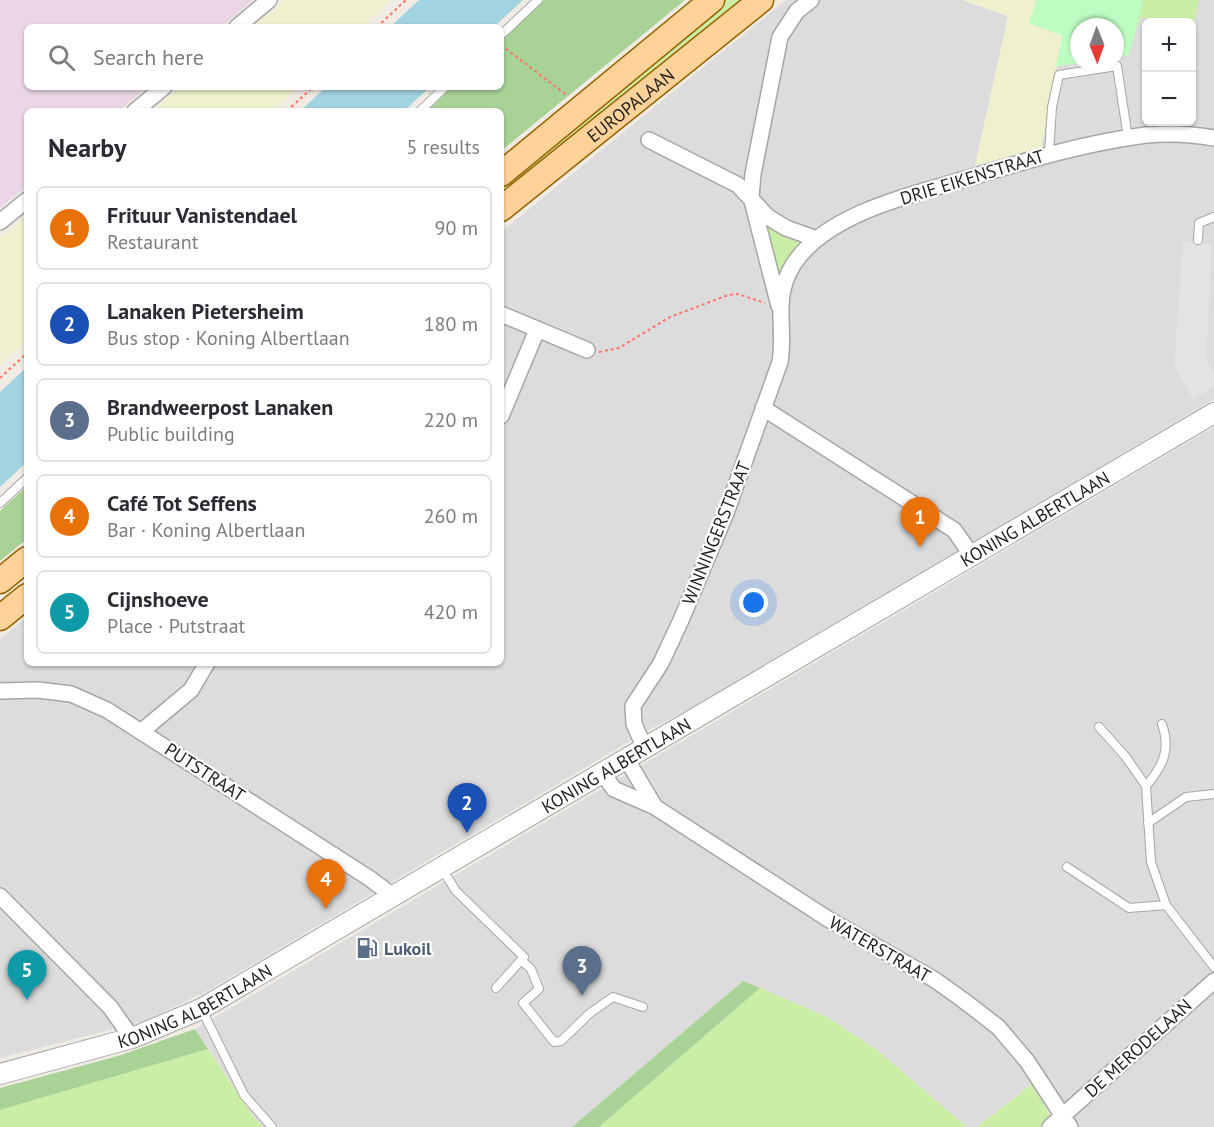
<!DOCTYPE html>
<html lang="en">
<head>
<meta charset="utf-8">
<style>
	:root { --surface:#fff; --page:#f7f7f7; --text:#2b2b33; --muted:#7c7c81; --line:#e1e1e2; --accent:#cd0003 }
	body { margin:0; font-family:"PT Sans",sans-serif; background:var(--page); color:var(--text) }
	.controls { position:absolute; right:18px; top:18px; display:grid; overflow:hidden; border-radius:9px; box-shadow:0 2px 4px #0004 }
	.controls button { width:54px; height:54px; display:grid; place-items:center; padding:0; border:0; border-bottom:2px solid var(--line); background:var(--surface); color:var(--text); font:30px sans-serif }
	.compass { position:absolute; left:1070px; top:18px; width:54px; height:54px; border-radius:50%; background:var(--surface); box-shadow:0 2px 4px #0004; rotate:179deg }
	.you { position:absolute; left:754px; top:603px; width:21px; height:21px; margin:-15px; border:4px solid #fff; border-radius:50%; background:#1a73e8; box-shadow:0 0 0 9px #1a73e833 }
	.badge { display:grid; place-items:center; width:39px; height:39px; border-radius:50%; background:var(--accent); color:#fff; font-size:20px; font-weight:700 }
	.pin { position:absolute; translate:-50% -50px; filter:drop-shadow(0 2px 3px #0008) }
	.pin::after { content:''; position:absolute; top:32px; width:21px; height:18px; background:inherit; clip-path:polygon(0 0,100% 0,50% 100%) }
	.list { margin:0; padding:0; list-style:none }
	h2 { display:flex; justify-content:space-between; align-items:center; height:78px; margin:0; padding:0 24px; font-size:26px }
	h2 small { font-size:20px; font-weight:400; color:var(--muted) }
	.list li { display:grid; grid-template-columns:39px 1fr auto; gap:18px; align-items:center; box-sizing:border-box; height:84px; margin:0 12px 12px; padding:0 12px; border:2px solid var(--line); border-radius:9px }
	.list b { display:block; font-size:22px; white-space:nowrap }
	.list p { margin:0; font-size:20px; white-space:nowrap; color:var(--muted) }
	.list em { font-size:20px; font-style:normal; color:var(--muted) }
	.icon { flex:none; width:33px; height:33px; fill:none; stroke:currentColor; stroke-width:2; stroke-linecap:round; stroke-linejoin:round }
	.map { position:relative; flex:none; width:1214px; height:1127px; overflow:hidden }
	.search { position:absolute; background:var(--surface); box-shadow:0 2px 4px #0004; left:24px; top:24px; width:480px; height:66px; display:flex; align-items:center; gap:15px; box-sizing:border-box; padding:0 21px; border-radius:9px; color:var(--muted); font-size:22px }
	.panel { position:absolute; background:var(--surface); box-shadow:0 2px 4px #0004; left:24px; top:108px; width:480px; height:558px; border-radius:9px }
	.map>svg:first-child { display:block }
	.residential { fill:#dddcdc }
	.industrial { fill:#ead6e6 }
	.farmland { fill:#eef0ce }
	.grass { fill:#cbeea7 }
	.forest { fill:#a9d296 }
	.park { fill:#befdc2 }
	.parking { fill:#e3e3e3 }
	.water { fill:#a2d3e1 }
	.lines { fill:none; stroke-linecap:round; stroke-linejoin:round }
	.service-casing { stroke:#a6a6a6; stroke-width:10 }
	.minor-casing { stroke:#a6a6a6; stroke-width:18 }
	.tertiary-casing { stroke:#a6a6a6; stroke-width:22 }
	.primary-casing { stroke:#996400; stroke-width:27 }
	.path { stroke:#ff7466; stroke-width:2; stroke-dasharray:3 3; stroke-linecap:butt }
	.service { stroke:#fff; stroke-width:8 }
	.minor { stroke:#fff; stroke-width:15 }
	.tertiary { stroke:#fff; stroke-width:20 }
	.primary { stroke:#ffd29a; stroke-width:24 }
	.labels { text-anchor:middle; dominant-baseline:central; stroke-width:4.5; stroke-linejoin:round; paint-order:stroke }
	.street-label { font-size:18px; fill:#1f1f1f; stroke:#fff }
	.service-label { font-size:18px; font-weight:bold; fill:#4e5e75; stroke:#fff; text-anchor:start }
</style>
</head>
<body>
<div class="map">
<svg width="1214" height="1127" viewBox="0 0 1214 1127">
	<rect width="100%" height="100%" fill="#f0ece4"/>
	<!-- residential -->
	<path class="residential" d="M786 0H962L1008 16 975 166 1041 149 1056 66 1079 63H1115V57L1129 55 1140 17 1169 22H1146V122H1192V27L1199 0H1214V399L716 695 647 731 211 989 145 1021 0 1058V639L27 617V663H501V232Z
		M1214 427V1127H1058L1031 1084 977 1127H967L876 1049 825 1016 743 981 572 1127H263L252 1115 195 1029Z"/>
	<!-- industrial -->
	<path class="industrial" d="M0 0H253L221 27H27V87H148L118 111H27V186L0 208Z"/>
	<!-- farmland -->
	<path class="farmland" d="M286 0H392L363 27H253Z
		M962 0H1037L1030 23 1063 35 1041 149 975 166 1008 16Z
		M181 87H299L273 111H153Z
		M27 216V340L0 364V239Z"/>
	<!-- grass -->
	<path class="grass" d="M724 0H745L501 200V182Z
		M1037 0H1199L1193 27 1192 22H1169L1140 17 1129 55 1115 57V27H1079V63L1056 66 1063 35 1029 23Z
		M764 223 803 242 776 280Z
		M760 988 825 1016 876 1049 967 1127H599Z
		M208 1049 252 1115 263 1127H0V1110Z
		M1032 1084 1050 1115 1046 1124 1040 1127H977Z"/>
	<!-- forest -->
	<path class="forest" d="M544 0H685L501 151V111H427L452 87H501V41Z
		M27 486V539L0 561V511Z
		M743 981 760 988 599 1127H572Z
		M195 1029 208 1049 0 1110V1088L118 1056Z"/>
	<!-- park -->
	<path class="park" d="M1037 0H1143L1129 55 1115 57V27H1079V63L1056 66 1063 36 1029 23Z"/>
	<!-- parking -->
	<path class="parking" d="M1183 242 1212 244 1206 359 1214 373V387L1193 399 1174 367Z"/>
	<!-- water -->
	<path class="water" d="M419 0H523L494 27H390Z
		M326 87H430L404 111H300Z
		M27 367V462L0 487V392Z"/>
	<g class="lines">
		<defs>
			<path id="service" d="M501 35 538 0
				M420 111 445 87
				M1049 153 1052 107 1059 75 1117 66 1128 138
				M1198 240 1199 223 1214 217
				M0 503 27 478
				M1162 724C1171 750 1163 766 1146 786L1151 862 1166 905 1214 967
				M1099 727 1125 756 1146 786
				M1148 823 1186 797 1214 794
				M1067 867 1129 908 1166 905
				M442 869 456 891 524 957 496 988
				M522 961 531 969 539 989 523 1003 554 1042 561 1041 590 1013 613 997 643 1007
				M202 1010 244 1095 272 1127"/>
			<path id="minor" d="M237 27 269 0
				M135 111 164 87
				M649 140 738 185 768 217 786 228 817 239
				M0 222 27 200
				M779 306 751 197 753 174 780 37 797 11 811 0
				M501 314 587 350
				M763 408 954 530 973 557
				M501 416 537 330
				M0 691 38 690 71 694 107 710 369 878 393 896
				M142 731 191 690 207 663
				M645 749 634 724 633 706 661 663 681 620 726 513 780 362C786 327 772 299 793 265 826 213 914 194 969 178 1028 160 1085 143 1146 135 1168 133 1192 134 1214 138
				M627 760 655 807
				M603 774 614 789 655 807 828 919 935 980 963 1000 998 1027 1027 1061 1070 1127
				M0 896 110 1007 132 1038
				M1050 1127 1214 981"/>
			<g id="tertiary">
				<path id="s1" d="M0 1074 132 1038 201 1009 1214 413"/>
			</g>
			<g id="primary">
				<path d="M501 174 712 0"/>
				<path id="s2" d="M501 209 761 0"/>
				<path d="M0 581 27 559"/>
				<path d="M0 618 27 596"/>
			</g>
		</defs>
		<!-- service casing -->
		<use href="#service" class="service-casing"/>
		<!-- minor casing -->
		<use href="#minor" class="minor-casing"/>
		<!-- tertiary casing -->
		<use href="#tertiary" class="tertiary-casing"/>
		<!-- primary casing -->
		<use href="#primary" class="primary-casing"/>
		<!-- path -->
		<path class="path" d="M377 27 406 0
			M501 45 568 96
			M287 111 313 87
			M599 352 619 348 670 317 728 295 738 294 765 303
			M0 378 27 353"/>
		<!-- service -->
		<use href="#service" class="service"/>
		<!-- minor -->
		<use href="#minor" class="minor"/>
		<!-- tertiary -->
		<use href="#tertiary" class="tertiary"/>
		<!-- primary -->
		<use href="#primary" class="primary"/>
	</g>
	<!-- icons -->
	<defs>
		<symbol id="fuel-bare" viewBox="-9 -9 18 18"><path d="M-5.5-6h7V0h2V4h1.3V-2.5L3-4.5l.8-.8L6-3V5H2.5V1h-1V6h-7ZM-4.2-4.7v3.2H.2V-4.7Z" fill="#5c6f8a" stroke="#fff" stroke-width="2.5" paint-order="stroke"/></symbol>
	</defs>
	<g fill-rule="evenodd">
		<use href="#fuel-bare" x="352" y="933" width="30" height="30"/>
	</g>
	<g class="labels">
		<!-- street labels -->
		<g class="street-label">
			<text stroke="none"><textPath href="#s2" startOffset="166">EUROPALAAN</textPath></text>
			<text transform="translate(972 177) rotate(-17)">DRIE EIKENSTRAAT</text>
			<text stroke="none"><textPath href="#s1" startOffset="1179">KONING ALBERTLAAN</textPath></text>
			<text transform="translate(716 533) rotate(-68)">WINNINGERSTRAAT</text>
			<text stroke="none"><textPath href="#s1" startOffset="693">KONING ALBERTLAAN</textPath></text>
			<text transform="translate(205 772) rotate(33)">PUTSTRAAT</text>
			<text transform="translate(880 949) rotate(30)">WATERSTRAAT</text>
			<text stroke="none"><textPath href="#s1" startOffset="207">KONING ALBERTLAAN</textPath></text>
			<text transform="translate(1138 1048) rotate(-42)">DE MERODELAAN</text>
		</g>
		<!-- service labels -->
		<g class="service-label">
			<text x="384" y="948">Lukoil</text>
		</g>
	</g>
</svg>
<div class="controls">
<button>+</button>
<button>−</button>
</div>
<svg class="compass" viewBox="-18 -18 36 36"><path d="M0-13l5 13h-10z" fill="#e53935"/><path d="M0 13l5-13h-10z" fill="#7c7c81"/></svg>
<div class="you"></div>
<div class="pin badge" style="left:920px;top:547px;background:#e8710a">1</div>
<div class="pin badge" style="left:467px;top:833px;background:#1a4fb4">2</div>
<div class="pin badge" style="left:582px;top:996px;background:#5c6f8a">3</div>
<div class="pin badge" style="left:326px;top:909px;background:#e8710a">4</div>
<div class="pin badge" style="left:27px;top:1000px;background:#0f9aa8">5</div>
<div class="search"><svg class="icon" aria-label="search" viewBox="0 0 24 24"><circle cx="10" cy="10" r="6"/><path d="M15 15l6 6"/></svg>Search here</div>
<section class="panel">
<h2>Nearby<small>5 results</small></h2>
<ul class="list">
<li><span class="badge" style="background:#e8710a">1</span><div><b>Frituur Vanistendael</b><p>Restaurant</p></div><em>90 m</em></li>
<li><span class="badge" style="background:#1a4fb4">2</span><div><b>Lanaken Pietersheim</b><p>Bus stop · Koning Albertlaan</p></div><em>180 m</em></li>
<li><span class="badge" style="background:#5c6f8a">3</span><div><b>Brandweerpost Lanaken</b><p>Public building</p></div><em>220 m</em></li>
<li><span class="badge" style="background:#e8710a">4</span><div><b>Café Tot Seffens</b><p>Bar · Koning Albertlaan</p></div><em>260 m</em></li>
<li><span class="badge" style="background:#0f9aa8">5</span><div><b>Cijnshoeve</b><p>Place · Putstraat</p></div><em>420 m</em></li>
</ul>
</section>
</div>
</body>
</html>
